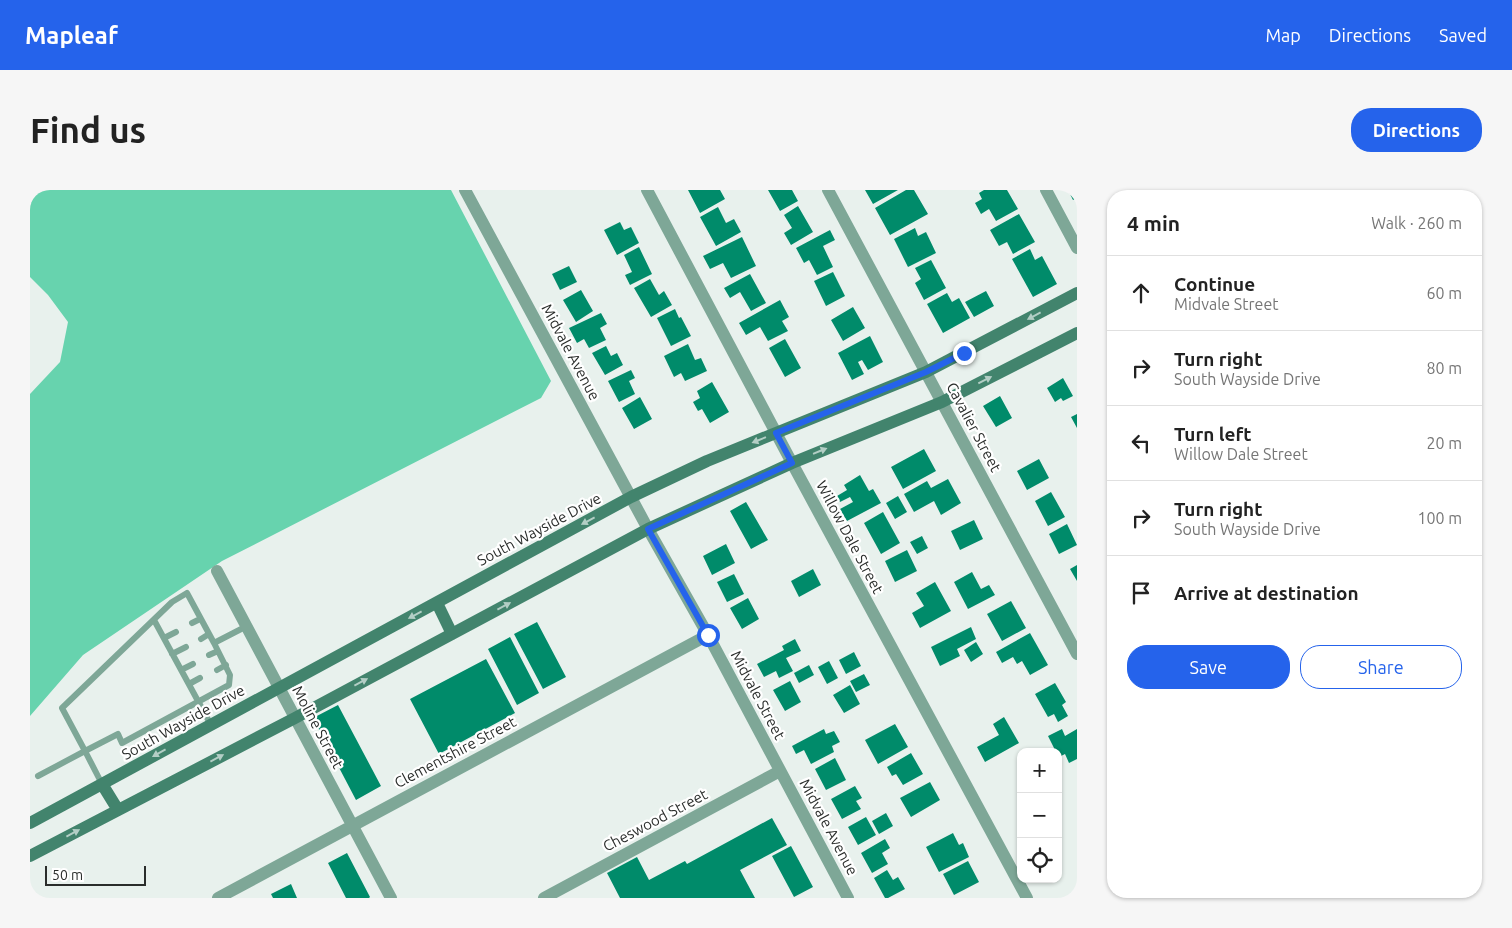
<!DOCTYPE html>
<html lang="en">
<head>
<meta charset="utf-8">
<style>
	:root { --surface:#fff; --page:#f6f6f6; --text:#222; --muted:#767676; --line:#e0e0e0; --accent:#2563eb }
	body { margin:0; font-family:Ubuntu,sans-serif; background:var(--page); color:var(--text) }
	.controls { position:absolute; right:15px; bottom:15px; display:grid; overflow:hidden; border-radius:10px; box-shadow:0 1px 4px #0004 }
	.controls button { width:45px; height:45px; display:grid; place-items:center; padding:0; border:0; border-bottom:1px solid var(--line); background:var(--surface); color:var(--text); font:25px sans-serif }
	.scale { position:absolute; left:15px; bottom:12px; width:101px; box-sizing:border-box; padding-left:5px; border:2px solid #2a2d2b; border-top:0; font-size:14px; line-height:18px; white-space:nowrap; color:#2a2d2b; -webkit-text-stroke:4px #fff; paint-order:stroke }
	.stop { position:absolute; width:15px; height:15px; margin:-11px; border:4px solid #2563eb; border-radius:50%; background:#fff }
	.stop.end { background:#2563eb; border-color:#fff; box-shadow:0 1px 5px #0008 }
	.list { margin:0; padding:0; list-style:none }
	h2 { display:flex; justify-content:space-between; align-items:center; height:65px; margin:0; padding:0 20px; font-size:21px }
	h2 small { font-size:16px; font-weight:400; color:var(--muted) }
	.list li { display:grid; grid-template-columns:32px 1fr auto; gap:15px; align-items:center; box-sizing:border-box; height:75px; padding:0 20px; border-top:1px solid var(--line) }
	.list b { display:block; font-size:19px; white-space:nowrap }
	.list p { margin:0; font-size:16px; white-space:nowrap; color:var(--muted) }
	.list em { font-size:16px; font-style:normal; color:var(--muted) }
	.actions { display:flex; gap:10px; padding:15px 20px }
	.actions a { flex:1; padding:11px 0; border:1px solid var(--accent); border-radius:20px; text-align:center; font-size:18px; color:var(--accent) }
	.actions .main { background:var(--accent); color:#fff }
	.icon { flex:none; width:28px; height:28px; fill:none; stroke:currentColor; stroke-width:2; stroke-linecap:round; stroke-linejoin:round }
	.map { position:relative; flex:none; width:1047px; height:708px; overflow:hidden; border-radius:20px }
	header { display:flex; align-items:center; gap:30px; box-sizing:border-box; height:70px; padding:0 25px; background:var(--accent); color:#fff }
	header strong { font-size:24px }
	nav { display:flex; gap:28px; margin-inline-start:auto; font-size:18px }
	.intro { display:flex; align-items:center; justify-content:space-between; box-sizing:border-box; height:120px; padding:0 30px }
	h1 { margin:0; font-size:35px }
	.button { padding:12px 22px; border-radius:20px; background:var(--accent); color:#fff; font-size:18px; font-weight:700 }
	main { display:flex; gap:30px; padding:0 30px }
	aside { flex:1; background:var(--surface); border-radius:20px; box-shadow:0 1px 4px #0004 }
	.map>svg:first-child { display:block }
	.forest { fill:#67d3ae }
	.building { fill:#008b6a }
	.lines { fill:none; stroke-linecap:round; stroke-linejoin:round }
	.lane { stroke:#7ea797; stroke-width:6 }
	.street { stroke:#7ea797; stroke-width:12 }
	.secondary { stroke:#42846d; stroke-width:12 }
	.oneway { fill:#b3cec5 }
	.route { stroke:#2563eb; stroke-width:6 }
	.labels { text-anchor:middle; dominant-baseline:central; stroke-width:4.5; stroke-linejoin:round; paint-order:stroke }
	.street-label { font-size:15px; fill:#2a2d2b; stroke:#fff }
</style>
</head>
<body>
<header>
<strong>Mapleaf</strong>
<nav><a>Map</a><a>Directions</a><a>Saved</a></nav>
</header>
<div class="intro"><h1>Find us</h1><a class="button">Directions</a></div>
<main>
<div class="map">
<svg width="1047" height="708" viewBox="0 0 1047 708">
	<rect width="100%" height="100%" fill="#e8f1ed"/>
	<!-- forest -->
	<path class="forest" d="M0 0H421L521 191 511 208 192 371 53 465 0 526V204L30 172 38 132 18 105 0 87Z"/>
	<!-- building -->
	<path class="building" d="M658 0H690L695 9 670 23Z
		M738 0H762L768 11 750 21Z
		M835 0H868L843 14Z
		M876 0H884L898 24 860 45 845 18Z
		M954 0H977L988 19 966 31 959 19 951 24 945 13 952 9 949 3Z
		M1038 0H1047V8L1043 10Z
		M768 16 783 42 761 55 754 43 762 38 754 25Z
		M688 17 696 33 704 29 711 42 686 56 670 27Z
		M989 24 1005 52 983 64 977 52 969 56 960 40Z
		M590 32 594 40 601 37 609 53 587 65 574 40Z
		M885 38 888 46 896 42 906 63 878 77 864 49Z
		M800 40 805 50 793 56 803 77 787 85 779 70 774 73 766 58Z
		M712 47 726 76 701 88 693 73 680 79 673 66Z
		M609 57 622 84 600 95 595 85 602 82 594 65Z
		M1000 59 1005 70 1012 66 1027 94 1003 107 982 69Z
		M901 70 916 98 894 110 885 93 891 89 885 78Z
		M539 76 547 92 530 100 522 84Z
		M803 82 815 106 796 116 784 91Z
		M720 84 736 113 721 121 710 102 700 108 694 98Z
		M620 89 629 105 634 101 642 115 621 127 604 98Z
		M551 100 563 121 546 132 533 110Z
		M956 101 964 116 944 127 935 112Z
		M917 103 922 112 929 108 940 128 913 143 897 114Z
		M750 110 759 127 752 131 758 141 738 151 730 137 716 145 709 133Z
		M823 117 835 138 813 151 801 130Z
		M645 119 649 128 651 127 661 146 641 156 627 128Z
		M571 123 577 134 570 138 576 150 559 158 554 149 547 153 539 138Z
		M840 146 853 172 838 180 832 170 828 172 834 184 822 190 808 163Z
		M755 149 771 178 755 187 739 158Z
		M658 154 665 170 671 168 677 181 655 191 651 183 644 187 634 166Z
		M576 156 581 166 587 163 593 175 575 185 562 163Z
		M601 180 605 188 599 191 605 204 589 212 578 191Z
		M1033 188 1043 206 1033 211 1031 208 1025 212 1017 198Z
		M682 192 699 222 680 233 672 219 668 221 663 212 670 208 667 201Z
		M970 206 982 228 966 237 953 216Z
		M610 207 622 229 604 239 592 218Z
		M1047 224V238L1041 227Z
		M894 259 906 281 873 299 861 277Z
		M1009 269 1019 288 997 300 987 281Z
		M830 285 839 301 843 299 851 313 817 331 810 319 823 312 820 307 810 312 807 306 817 300 814 295Z
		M918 289 931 313 911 325 904 311 884 322 874 304 897 291 901 298Z
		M1021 302 1035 327 1018 336 1005 311Z
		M868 306 877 322 865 329 856 313Z
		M716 312 738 350 721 359 700 321Z
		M853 322 870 353 851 364 834 333Z
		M944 330 953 349 930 360 921 341Z
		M1037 334 1047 355 1029 364 1019 344Z
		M892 346 898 358 887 364 880 352Z
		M696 354 705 373 682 385 673 366Z
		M877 360 887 381 865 392 855 371Z
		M1047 375V391L1040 379Z
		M783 379 791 395 769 407 761 391Z
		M942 382 951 399 959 395 965 405 938 419 924 392Z
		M704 384 714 404 697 412 687 392Z
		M905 392 921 421 890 438 882 423 894 416 886 403Z
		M718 408 729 429 712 439 700 418Z
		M981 411 996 438 972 451 957 424Z
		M507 432 536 487 513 499 484 444Z
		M941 437 946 449 927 459 930 466 910 476 901 457Z
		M1000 443 1018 475 1000 485 992 471 987 474 983 467 972 473 966 462Z
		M480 447 509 503 487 515 458 459Z
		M765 449 771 461 756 468 763 481 749 488 746 481 734 487 727 474 754 460 752 456Z
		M946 452 953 464 941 472 934 460Z
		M824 462 831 476 816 484 809 470Z
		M456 469 485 523 409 564 380 509Z
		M799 471 808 488 797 494 788 477Z
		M779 475 784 485 769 493 764 483Z
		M834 484 840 495 826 502 820 491Z
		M760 491 771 512 755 521 743 500Z
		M1025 493 1036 512 1032 515 1038 526 1028 532 1024 524 1018 527 1005 504Z
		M820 495 830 514 814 523 803 505Z
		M308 515 351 596 326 610 283 528Z
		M974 527 989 553 955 572 947 557 969 545 963 534Z
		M865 534 878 557 848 574 835 550Z
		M794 539 796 544 804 541 810 552 802 556 804 562 781 574 774 560 766 564 762 556Z
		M1032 539 1035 546 1047 539V569L1039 573 1035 564 1029 567 1028 562H1026L1018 546Z
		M881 563 893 584 873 595 866 584 862 586 857 577Z
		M805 568 816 590 796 600 785 579Z
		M900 592 910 610 881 627 870 608Z
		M825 596 832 608 826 611 831 619 812 629 801 609Z
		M856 623 863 636 849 644 842 631Z
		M836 627 846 645 828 655 818 637Z
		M742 628 757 655 710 680 725 708H590L577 683 607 667 619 690 655 671 657 674Z
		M923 643 929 655 933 653 939 667 909 682 896 657Z
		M855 649 860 658 852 663 858 674 842 683 831 663Z
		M761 656 783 697 764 707 742 666Z
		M317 663 340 707 339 708H316L298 673Z
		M938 671 949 692 924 705 913 684Z
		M857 680 863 690 868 687 875 699 858 708H855L844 688Z
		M261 694 267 708H243L241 704Z"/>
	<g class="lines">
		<!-- lane -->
		<path class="lane" d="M124 430 181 535
			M162 433 170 429
			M134 448 146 442
			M171 449 179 444
			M184 453 157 403 142 412 32 518 55 561 88 544 92 553 199 495 200 485 184 453 217 436
			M142 464 156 457
			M179 465 188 461
			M151 480 163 474
			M187 480 196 475
			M159 494 170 488
			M8 586 55 561 72 594"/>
		<!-- street -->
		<path class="street" d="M435 0 618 339 678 445 818 708
			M617 0 762 273 997 708
			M798 0 1047 464
			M1016 0 1047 58
			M187 381 361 708
			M188 708 678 445
			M514 708 750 581"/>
		<!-- secondary -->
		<path class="secondary" d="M407 413 422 444
			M72 594 88 620
			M0 633 601 307 677 271 896 182 1047 103
			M0 666 265 528 618 339 762 273 912 212 1047 143"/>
	</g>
	<!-- one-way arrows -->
	<defs><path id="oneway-solid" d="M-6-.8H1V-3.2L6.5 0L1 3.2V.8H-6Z" transform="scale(1.25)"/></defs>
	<g class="oneway">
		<use href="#oneway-solid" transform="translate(1004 126) rotate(152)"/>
		<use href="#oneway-solid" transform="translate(955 190) rotate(-27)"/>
		<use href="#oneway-solid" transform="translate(729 250) rotate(158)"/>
		<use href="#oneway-solid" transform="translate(790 261) rotate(-22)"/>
		<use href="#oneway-solid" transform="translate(558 331) rotate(152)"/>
		<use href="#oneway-solid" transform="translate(474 416) rotate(-28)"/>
		<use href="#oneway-solid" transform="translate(385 425) rotate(152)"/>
		<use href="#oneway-solid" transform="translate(331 492) rotate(-28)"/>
		<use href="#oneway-solid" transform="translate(129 563) rotate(151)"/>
		<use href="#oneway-solid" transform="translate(187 568) rotate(-28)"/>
		<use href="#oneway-solid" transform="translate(43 643) rotate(-28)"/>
	</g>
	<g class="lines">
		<!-- route -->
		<path class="route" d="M678 445 618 339 762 273 746 243 896 182 934 163"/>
	</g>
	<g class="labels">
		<!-- street labels -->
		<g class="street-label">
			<text transform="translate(541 162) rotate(62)">Midvale Avenue</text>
			<text transform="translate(944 237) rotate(62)">Cavalier Street</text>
			<text transform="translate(509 339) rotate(-28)">South Wayside Drive</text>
			<text transform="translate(820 347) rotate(62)">Willow Dale Street</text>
			<text transform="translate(728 505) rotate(62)">Midvale Street</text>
			<text transform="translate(153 532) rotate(-29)">South Wayside Drive</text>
			<text transform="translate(288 537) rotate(62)">Moline Street</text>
			<text transform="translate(425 562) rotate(-28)">Clementshire Street</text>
			<text transform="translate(625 630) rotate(-28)">Cheswood Street</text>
			<text transform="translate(799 637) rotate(62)">Midvale Avenue</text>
		</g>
	</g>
</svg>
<div class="controls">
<button>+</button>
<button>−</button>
<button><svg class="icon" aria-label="locate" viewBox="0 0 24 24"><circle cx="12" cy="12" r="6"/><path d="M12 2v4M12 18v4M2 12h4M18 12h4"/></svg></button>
</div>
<div class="scale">50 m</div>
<div class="stop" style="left:678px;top:445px"></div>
<div class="stop end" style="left:934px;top:163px"></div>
</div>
<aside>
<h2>4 min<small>Walk · 260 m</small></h2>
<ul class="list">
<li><svg class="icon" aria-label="ahead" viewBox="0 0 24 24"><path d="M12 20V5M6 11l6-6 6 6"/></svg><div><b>Continue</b><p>Midvale Street</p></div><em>60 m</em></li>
<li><svg class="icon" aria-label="right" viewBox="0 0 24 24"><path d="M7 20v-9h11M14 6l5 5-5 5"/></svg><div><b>Turn right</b><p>South Wayside Drive</p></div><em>80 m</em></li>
<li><svg class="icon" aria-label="left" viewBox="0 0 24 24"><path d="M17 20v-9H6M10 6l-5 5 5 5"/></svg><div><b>Turn left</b><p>Willow Dale Street</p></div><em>20 m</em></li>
<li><svg class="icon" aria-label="right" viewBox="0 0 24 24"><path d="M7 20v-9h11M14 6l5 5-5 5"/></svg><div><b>Turn right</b><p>South Wayside Drive</p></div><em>100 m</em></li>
<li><svg class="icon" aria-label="arrive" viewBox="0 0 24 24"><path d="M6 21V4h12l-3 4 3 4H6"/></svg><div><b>Arrive at destination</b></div></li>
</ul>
<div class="actions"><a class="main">Save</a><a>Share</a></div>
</aside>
</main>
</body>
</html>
